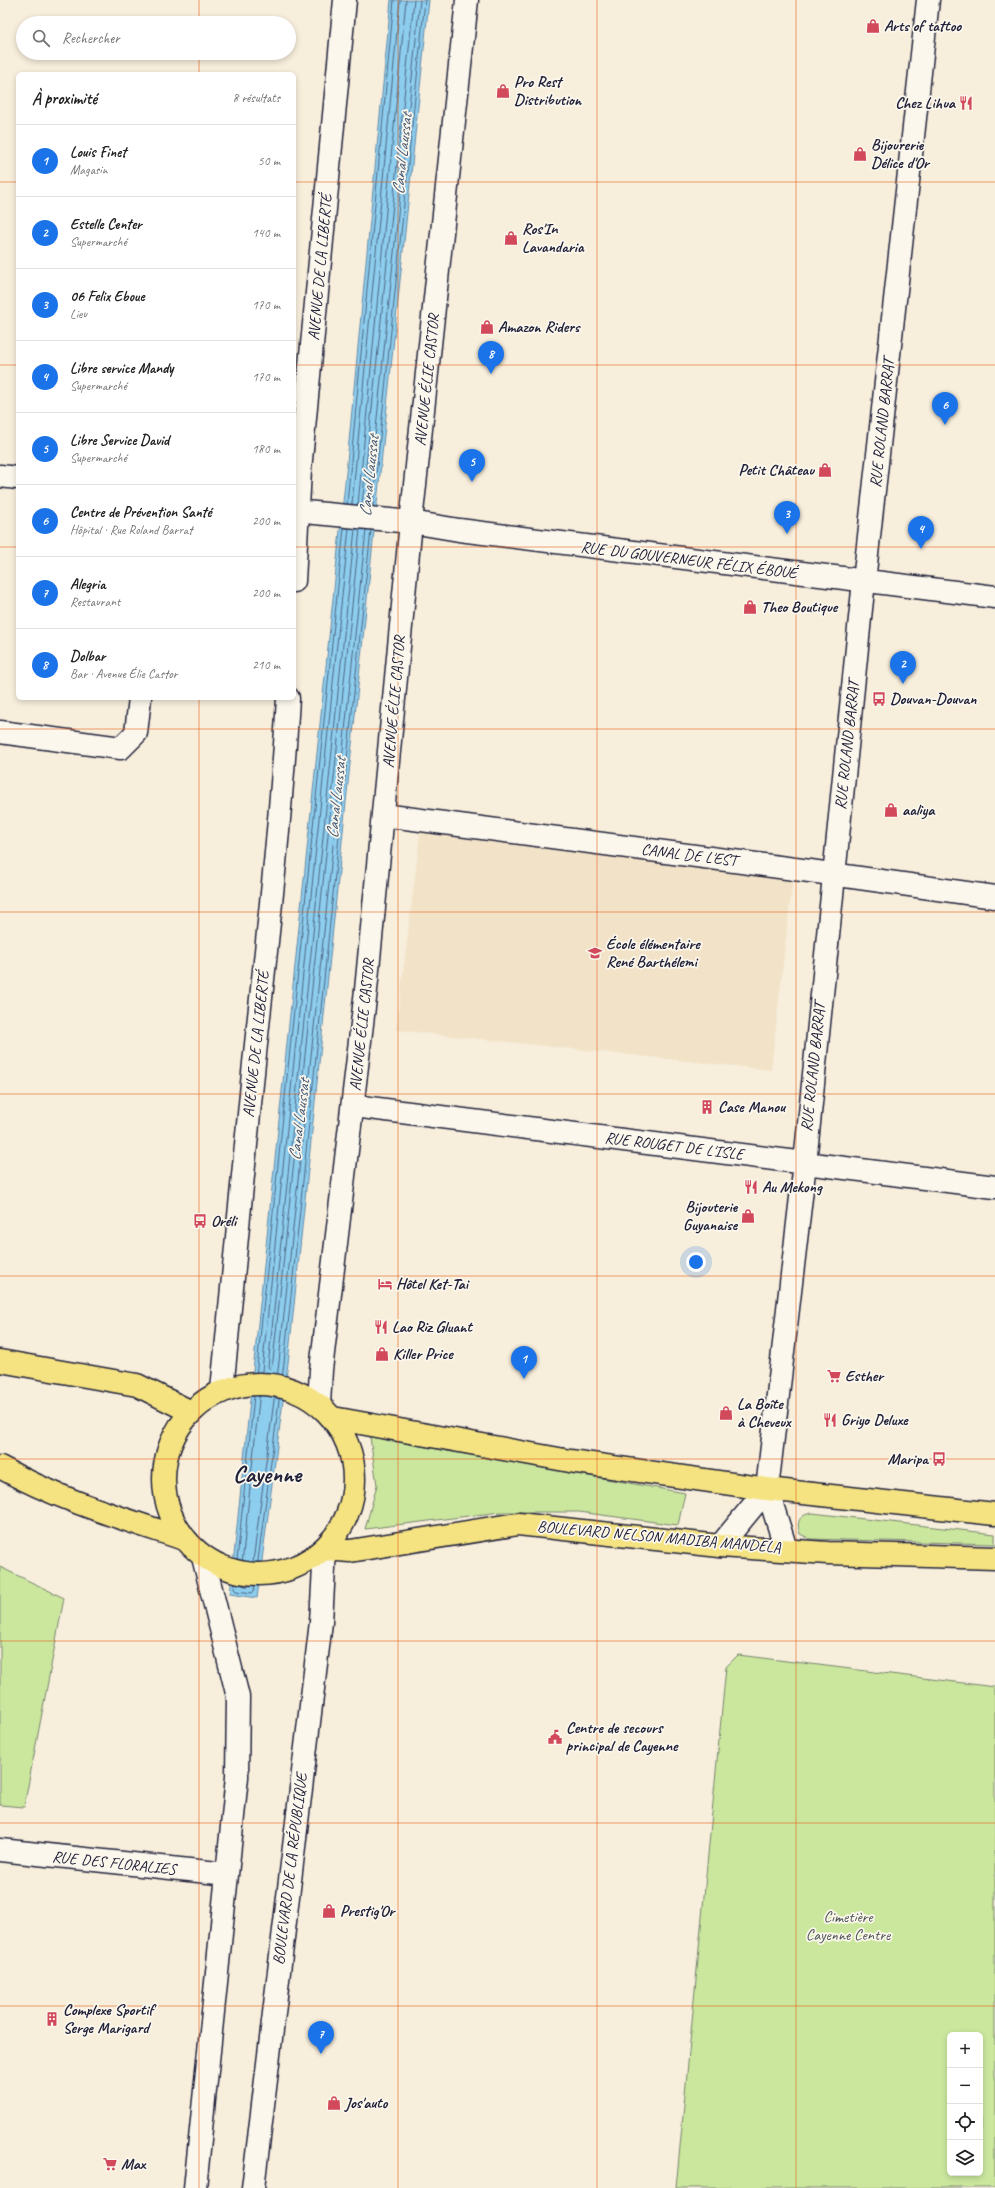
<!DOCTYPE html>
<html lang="fr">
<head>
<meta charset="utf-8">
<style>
	:root { --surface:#fff; --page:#f6f6f6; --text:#222; --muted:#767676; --line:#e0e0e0; --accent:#1a73e8 }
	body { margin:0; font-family:Caveat,sans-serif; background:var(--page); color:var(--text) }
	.controls { position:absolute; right:12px; bottom:12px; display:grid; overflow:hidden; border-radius:6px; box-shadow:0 2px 6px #0003 }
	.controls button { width:36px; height:36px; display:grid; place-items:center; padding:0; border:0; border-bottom:1px solid var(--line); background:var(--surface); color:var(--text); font:20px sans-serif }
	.you { position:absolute; left:696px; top:1262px; width:14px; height:14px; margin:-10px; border:3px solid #fff; border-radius:50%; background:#1a73e8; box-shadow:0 0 0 6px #1a73e833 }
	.badge { display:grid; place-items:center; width:26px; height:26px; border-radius:50%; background:var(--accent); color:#fff; font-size:13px; font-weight:700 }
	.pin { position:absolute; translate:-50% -33px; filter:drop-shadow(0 1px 2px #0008) }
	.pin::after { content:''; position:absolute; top:21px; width:14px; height:12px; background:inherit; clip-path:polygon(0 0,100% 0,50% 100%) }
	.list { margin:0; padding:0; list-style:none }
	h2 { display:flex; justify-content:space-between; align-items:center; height:52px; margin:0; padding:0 16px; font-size:17px }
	h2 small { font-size:13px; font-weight:400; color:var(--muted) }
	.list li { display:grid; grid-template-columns:26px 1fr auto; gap:12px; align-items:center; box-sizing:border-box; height:72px; padding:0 16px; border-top:1px solid var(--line) }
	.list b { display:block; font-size:15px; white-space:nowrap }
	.list p { margin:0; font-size:13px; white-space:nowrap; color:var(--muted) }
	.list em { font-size:13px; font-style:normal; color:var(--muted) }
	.icon { flex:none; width:22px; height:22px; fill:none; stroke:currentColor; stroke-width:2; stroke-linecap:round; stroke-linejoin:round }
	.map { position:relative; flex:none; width:995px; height:2188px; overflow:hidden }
	.search { position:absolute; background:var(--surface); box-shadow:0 2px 6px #0003; left:16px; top:16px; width:280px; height:44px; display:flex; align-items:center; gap:10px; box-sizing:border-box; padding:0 14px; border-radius:22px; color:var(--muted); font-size:15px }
	.panel { position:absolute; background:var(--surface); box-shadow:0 2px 6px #0003; left:16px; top:72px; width:280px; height:628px; border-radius:6px }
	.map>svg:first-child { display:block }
	.built { fill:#f2e3c8 }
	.green { fill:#cbe79e; stroke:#76846c; fill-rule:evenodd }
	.water { fill:#8dcdee; stroke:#6289a6 }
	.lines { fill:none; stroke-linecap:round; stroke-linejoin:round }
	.shore { stroke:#4d6683; stroke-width:1 }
	.minor-casing { stroke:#22223b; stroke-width:25 }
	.major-casing { stroke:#22223b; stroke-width:25 }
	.minor { stroke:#fbf7ec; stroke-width:22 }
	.major { stroke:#f5e382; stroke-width:22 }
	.grid { fill:none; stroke:#e8590c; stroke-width:1; stroke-opacity:0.55 }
	.labels { text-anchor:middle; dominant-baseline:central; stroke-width:3.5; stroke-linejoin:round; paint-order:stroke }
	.poi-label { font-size:16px; font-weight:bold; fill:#22223b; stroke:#fbf7ec; text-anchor:start }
	.street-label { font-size:16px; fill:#22223b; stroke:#fbf7ec }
	.park-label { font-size:16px; fill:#4c5354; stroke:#fbf7ec }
	.water-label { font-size:17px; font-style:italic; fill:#425571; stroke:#fbf7ec }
	.town-label { font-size:24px; font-weight:bold; fill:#22223b; stroke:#fbf7ec }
</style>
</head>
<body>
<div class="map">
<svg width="995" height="2188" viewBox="0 0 995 2188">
	<rect width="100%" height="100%" fill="#f7eedc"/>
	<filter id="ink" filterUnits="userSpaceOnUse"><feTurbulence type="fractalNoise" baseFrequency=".025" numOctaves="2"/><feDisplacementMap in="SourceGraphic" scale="8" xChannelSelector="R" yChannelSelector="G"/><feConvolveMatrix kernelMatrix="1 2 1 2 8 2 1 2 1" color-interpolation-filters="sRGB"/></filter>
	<g filter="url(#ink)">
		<!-- built -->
		<path class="built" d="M421 827 793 876 771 1070 396 1030Z"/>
		<!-- green -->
		<path class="green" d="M370 1437 685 1493 678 1525 579 1512H500L365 1529 377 1485Z
			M812 1513 995 1534V1544L810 1539 800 1534C796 1522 799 1515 812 1513Z
			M0 1567 64 1598 24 1807 0 1805Z
			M738 1655 995 1687V2188H676L726 1667ZM950 2035H980V2173H950Z"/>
		<!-- water -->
		<path class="water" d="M391 0H429L288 1363 257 1598 230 1594 346 473Z"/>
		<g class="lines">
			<!-- shore -->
			<path class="shore" d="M347 504 394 0
				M352 504 400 0
				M358 505 406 0
				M362 505 414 0
				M368 506 420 0
				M373 506 425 0
				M344 528 234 1589 236 1591 252 1593 254 1591 284 1363 371 530
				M349 528 240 1584 248 1587 250 1585 279 1362 366 530
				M355 529 268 1367 270 1369 273 1361 360 529"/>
			<defs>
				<path id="minor" d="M0 476 18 478
					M294 511 411 522 459 530 995 597
					M294 581 300 470 345 0
					M0 732 121 748 136 733 140 698
					M383 815 810 871 995 897
					M354 1106 995 1187
					M222 1390C233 1281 243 1172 254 1063 267 942 281 820 288 698
					M319 1404 321 1370 366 990 411 522 467 0
					M720 1546 767 1489
					M786 1549 767 1489 805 1163 860 618 928 0
					M0 1850 227 1874
					M195 2188 237 1777 238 1697 203 1557
					M253 2188 321 1622 325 1549"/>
				<path id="major" d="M0 1361 137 1385 191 1412
					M164 1479a95 95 0 1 1 190 0a95 95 0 1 1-190 0Z
					M333 1418 570 1461 767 1489 995 1514
					M0 1467C57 1499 121 1518 184 1539
					M325 1549 350 1551 518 1524 720 1546 828 1553 995 1558"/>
			</defs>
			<!-- minor casing -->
			<use href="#minor" class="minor-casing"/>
			<!-- major casing -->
			<use href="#major" class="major-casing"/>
			<!-- minor -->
			<use href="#minor" class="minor"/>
			<!-- major -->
			<use href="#major" class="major"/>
		</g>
	</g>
	<!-- grid -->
	<path class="grid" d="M199 0V23M398 0V2188M597 0V2188M796 0V2188M199 53V74M0 182H18M294 182H995M0 365H18M294 365H995M0 547H18M294 547H995M199 698V2188M0 729H995M0 912H995M0 1094H995M0 1276H995M0 1459H995M0 1641H995M0 1823H995M0 2006H995"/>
	<!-- icons -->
	<defs>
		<symbol id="shop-bare" viewBox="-9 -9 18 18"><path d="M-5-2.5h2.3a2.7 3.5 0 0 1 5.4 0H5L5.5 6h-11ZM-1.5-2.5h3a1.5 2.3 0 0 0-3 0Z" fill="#d1495b" stroke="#fbf7ec" stroke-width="2.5" paint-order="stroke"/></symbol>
		<symbol id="restaurant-bare" viewBox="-9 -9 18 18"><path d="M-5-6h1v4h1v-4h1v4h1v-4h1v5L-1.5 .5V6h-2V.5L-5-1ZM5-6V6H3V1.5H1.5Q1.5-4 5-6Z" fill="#d1495b" stroke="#fbf7ec" stroke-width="2.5" paint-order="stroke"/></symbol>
		<symbol id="bus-bare" viewBox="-9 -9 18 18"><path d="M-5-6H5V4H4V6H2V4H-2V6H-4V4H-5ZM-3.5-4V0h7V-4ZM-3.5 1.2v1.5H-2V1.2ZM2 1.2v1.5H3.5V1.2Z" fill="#d1495b" stroke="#fbf7ec" stroke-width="2.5" paint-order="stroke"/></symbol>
		<symbol id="school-bare" viewBox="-9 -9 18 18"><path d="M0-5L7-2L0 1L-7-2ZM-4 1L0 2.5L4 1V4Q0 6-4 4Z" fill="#d1495b" stroke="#fbf7ec" stroke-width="2.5" paint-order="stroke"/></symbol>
		<symbol id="building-bare" viewBox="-9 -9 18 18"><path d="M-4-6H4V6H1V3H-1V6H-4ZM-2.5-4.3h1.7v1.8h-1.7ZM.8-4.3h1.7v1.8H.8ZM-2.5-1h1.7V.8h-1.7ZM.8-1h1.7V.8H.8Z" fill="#d1495b" stroke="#fbf7ec" stroke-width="2.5" paint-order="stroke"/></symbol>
		<symbol id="hotel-bare" viewBox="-9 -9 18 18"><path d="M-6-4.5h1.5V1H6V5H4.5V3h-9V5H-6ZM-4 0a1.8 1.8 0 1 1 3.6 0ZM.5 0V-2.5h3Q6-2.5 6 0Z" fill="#d1495b" stroke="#fbf7ec" stroke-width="2.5" paint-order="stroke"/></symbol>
		<symbol id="supermarket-bare" viewBox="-9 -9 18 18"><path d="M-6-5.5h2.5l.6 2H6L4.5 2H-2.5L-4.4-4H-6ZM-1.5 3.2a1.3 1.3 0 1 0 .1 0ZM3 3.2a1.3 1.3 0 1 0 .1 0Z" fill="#d1495b" stroke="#fbf7ec" stroke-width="2.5" paint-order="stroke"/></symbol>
		<symbol id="civic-bare" viewBox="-9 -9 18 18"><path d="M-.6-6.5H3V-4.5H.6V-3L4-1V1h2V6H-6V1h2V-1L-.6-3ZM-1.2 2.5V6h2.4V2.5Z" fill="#d1495b" stroke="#fbf7ec" stroke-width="2.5" paint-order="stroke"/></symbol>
	</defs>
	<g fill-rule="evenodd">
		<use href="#shop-bare" x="863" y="16" width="20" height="20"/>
		<use href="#shop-bare" x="493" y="81" width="20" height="20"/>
		<use href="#restaurant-bare" x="956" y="93" width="20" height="20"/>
		<use href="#shop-bare" x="850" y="144" width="20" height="20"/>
		<use href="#shop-bare" x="501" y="228" width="20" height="20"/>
		<use href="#shop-bare" x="477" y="317" width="20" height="20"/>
		<use href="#shop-bare" x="815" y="460" width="20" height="20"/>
		<use href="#shop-bare" x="740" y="597" width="20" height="20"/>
		<use href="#bus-bare" x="869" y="689" width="20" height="20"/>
		<use href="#shop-bare" x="881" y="800" width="20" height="20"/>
		<use href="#school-bare" x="585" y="943" width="20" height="20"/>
		<use href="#building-bare" x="697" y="1097" width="20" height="20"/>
		<use href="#restaurant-bare" x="741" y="1177" width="20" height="20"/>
		<use href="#shop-bare" x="738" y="1206" width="20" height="20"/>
		<use href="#bus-bare" x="190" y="1211" width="20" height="20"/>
		<use href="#hotel-bare" x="375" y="1274" width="20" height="20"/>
		<use href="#restaurant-bare" x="371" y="1317" width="20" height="20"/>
		<use href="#shop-bare" x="372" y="1344" width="20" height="20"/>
		<use href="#supermarket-bare" x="824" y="1366" width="20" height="20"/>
		<use href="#shop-bare" x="716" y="1403" width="20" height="20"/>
		<use href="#restaurant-bare" x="820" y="1410" width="20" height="20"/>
		<use href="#bus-bare" x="929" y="1449" width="20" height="20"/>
		<use href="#civic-bare" x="545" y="1727" width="20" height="20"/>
		<use href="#shop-bare" x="319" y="1901" width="20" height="20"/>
		<use href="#building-bare" x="42" y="2009" width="20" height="20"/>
		<use href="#shop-bare" x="324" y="2093" width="20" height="20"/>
		<use href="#supermarket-bare" x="100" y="2154" width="20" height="20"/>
	</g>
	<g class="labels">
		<!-- poi labels -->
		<g class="poi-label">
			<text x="884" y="26">Arts of tattoo</text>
			<text x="514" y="82">Pro Rest<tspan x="514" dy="18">Distribution</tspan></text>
			<text x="955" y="103" text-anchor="end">Chez Lihua</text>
			<text x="871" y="145">Bijourerie<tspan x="871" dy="18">Délice d'Or</tspan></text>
			<text x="522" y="229">Ros'In<tspan x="522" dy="18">Lavandaria</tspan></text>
			<text x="498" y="327">Amazon Riders</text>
			<text x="814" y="470" text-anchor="end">Petit Château</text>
			<text x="761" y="607">Theo Boutique</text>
			<text x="890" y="699">Douvan-Douvan</text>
			<text x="902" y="810">aaliya</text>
			<text x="606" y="944">École élémentaire<tspan x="606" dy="18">René Barthélemi</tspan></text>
			<text x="718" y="1107">Case Manou</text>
			<text x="762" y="1187">Au Mekong</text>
			<text x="737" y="1207" text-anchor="end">Bijouterie<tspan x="737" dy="18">Guyanaise</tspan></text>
			<text x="211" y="1221">Oréli</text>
			<text x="396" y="1284">Hôtel Ket-Tai</text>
			<text x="392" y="1327">Lao Riz Gluant</text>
			<text x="393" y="1354">Killer Price</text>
			<text x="845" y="1376">Esther</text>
			<text x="737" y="1404">La Boîte<tspan x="737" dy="18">à Cheveux</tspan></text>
			<text x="841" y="1420">Griyo Deluxe</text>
			<text x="928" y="1459" text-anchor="end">Maripa</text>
			<text x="566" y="1728">Centre de secours<tspan x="566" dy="18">principal de Cayenne</tspan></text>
			<text x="340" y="1911">Prestig'Or</text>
			<text x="63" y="2010">Complexe Sportif<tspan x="63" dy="18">Serge Marigard</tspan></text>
			<text x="345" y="2103">Jos'auto</text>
			<text x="121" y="2164">Max</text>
		</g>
		<!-- street labels -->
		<g class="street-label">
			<text transform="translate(320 267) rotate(-85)">AVENUE DE LA LIBERTÉ</text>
			<text transform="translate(427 380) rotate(-84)">AVENUE ÉLIE CASTOR</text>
			<text transform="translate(882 423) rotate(-84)">RUE ROLAND BARRAT</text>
			<text transform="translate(689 560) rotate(7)">RUE DU GOUVERNEUR FÉLIX ÉBOUÉ</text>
			<text transform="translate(394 702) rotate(-85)">AVENUE ÉLIE CASTOR</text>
			<text transform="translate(847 745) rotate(-84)">RUE ROLAND BARRAT</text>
			<text transform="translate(689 855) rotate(7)">CANAL DE L'EST</text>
			<text transform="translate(362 1025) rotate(-84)">AVENUE ÉLIE CASTOR</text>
			<text transform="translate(256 1044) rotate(-84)">AVENUE DE LA LIBERTÉ</text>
			<text transform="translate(813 1067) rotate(-84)">RUE ROLAND BARRAT</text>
			<text transform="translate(674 1146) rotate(7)">RUE ROUGET DE L'ISLE</text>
			<text transform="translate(659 1537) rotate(5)">BOULEVARD NELSON MADIBA MANDELA</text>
			<text transform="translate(114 1863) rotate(6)">RUE DES FLORALIES</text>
			<text transform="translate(290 1869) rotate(-83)">BOULEVARD DE LA RÉPUBLIQUE</text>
		</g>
		<!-- park labels -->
		<g class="park-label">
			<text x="848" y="1917">Cimetière<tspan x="848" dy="18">Cayenne Centre</tspan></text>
		</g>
		<!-- water labels -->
		<g class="water-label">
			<text transform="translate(402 154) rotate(-84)">Canal Laussat</text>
			<text transform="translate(369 476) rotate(-84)">Canal Laussat</text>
			<text transform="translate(336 798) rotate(-84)">Canal Laussat</text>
			<text transform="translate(299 1120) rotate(-83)">Canal Laussat</text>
		</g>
		<!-- town labels -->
		<g class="town-label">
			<text x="267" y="1474">Cayenne</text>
		</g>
	</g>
</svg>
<div class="controls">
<button>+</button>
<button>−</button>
<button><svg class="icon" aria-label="locate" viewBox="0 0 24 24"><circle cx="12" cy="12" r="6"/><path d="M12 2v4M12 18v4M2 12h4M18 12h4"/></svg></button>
<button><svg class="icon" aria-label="layers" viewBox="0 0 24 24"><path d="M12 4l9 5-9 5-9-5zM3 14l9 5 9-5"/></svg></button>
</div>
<div class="you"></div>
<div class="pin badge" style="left:524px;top:1379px">1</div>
<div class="pin badge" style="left:903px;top:684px">2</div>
<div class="pin badge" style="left:787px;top:534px">3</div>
<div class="pin badge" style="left:921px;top:549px">4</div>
<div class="pin badge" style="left:472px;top:482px">5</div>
<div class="pin badge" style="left:945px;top:425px">6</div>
<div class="pin badge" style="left:321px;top:2054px">7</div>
<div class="pin badge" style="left:491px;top:374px">8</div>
<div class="search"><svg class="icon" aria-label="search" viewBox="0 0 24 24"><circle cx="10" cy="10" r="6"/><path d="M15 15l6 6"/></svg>Rechercher</div>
<section class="panel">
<h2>À proximité<small>8 résultats</small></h2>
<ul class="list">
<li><span class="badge">1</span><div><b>Louis Finet</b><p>Magasin</p></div><em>50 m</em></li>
<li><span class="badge">2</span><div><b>Estelle Center</b><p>Supermarché</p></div><em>140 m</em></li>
<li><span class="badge">3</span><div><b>06 Felix Eboue</b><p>Lieu</p></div><em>170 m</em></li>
<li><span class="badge">4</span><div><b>Libre service Mandy</b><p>Supermarché</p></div><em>170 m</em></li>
<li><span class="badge">5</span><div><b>Libre Service David</b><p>Supermarché</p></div><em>180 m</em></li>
<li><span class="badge">6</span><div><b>Centre de Prévention Santé</b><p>Hôpital · Rue Roland Barrat</p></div><em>200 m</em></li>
<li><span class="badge">7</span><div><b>Alegria</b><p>Restaurant</p></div><em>200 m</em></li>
<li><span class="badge">8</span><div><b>Dolbar</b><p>Bar · Avenue Élie Castor</p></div><em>210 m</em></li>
</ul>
</section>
</div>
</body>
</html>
